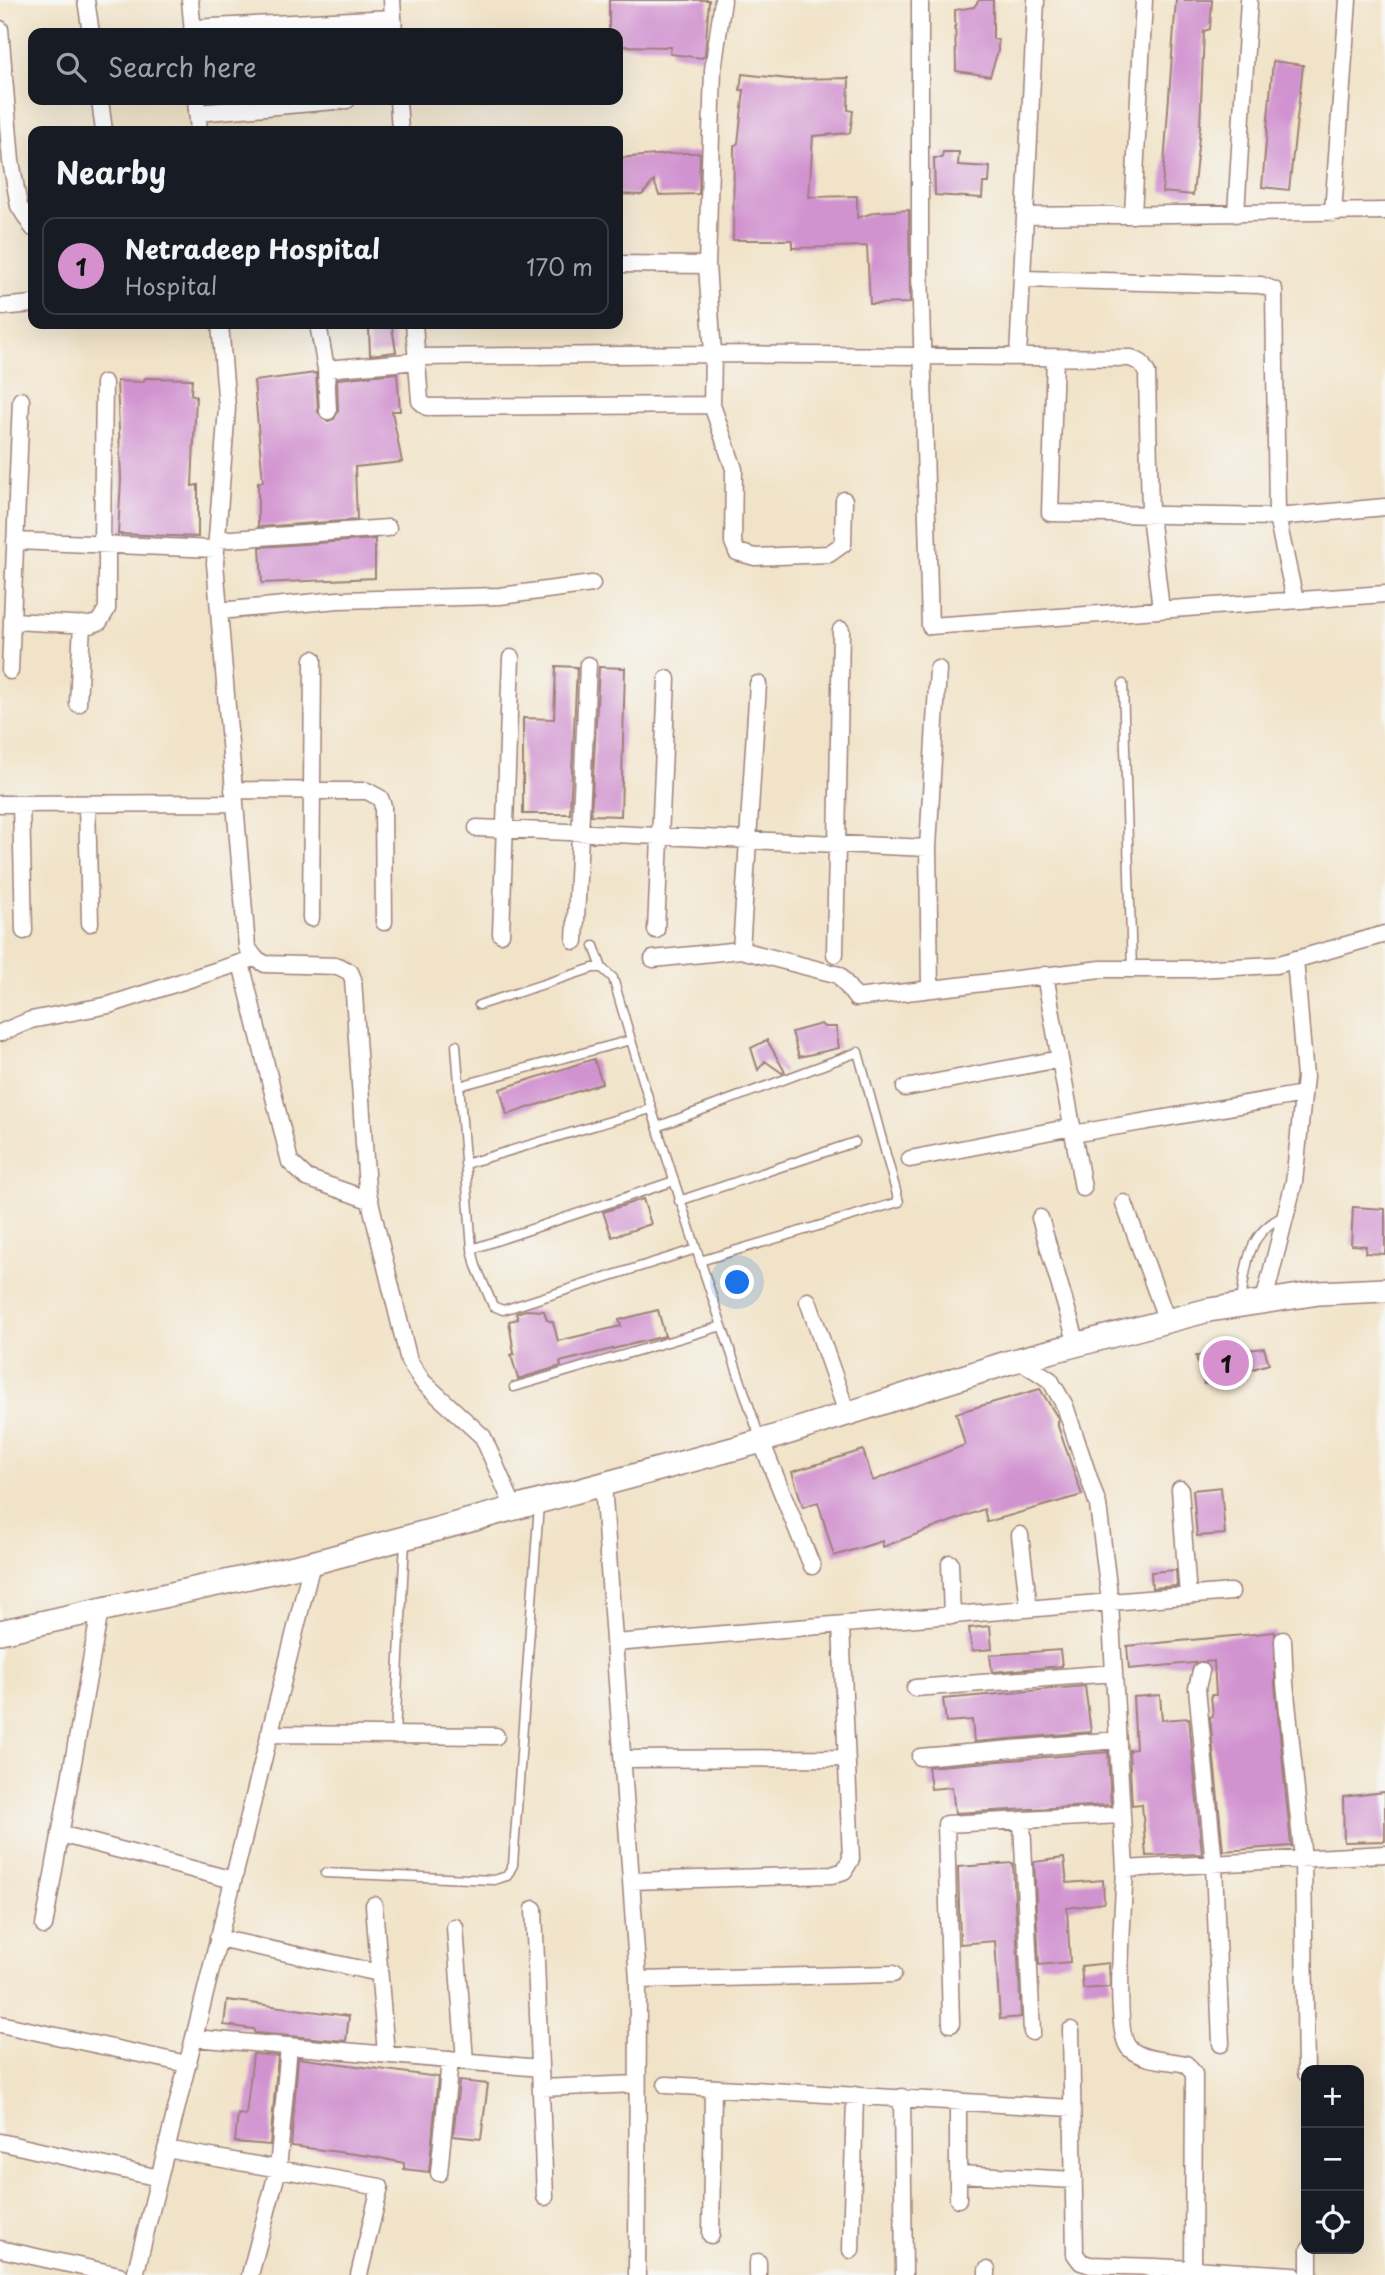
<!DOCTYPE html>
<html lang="en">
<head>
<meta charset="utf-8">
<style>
	:root { --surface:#171b24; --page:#242831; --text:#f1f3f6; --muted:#9ea1a6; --line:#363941; --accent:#d690ce }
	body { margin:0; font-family:"Playpen Sans",sans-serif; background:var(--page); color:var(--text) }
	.controls { position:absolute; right:21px; bottom:21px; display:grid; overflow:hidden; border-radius:14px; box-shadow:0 7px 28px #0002 }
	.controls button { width:63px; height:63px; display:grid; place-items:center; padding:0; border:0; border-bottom:2px solid var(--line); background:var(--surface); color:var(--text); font:35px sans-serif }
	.you { position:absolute; left:738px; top:1283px; width:24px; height:24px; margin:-18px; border:5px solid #fff; border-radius:50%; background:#1a73e8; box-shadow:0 0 0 10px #1a73e833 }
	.badge { display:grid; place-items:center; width:46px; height:46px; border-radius:50%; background:var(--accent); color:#111; font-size:23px; font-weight:700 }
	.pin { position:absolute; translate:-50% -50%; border:4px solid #fff; box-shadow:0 2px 7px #0006 }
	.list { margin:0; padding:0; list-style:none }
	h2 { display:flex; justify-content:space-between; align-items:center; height:91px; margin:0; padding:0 28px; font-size:30px }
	h2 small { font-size:23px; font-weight:400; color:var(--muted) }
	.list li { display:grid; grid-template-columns:46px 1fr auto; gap:21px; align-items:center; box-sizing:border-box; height:98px; margin:0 14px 14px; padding:0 14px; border:2px solid var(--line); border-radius:14px }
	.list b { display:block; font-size:26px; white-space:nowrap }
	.list p { margin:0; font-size:23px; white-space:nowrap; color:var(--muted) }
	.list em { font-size:23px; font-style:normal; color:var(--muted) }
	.icon { flex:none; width:38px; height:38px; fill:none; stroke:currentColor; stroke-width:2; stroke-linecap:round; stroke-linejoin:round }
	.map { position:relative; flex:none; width:1385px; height:2275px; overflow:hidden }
	.search { position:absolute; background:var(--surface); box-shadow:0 7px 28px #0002; left:28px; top:28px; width:595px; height:77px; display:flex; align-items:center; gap:18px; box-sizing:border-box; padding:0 24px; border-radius:14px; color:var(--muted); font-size:26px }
	.panel { position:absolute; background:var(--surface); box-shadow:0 7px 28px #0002; left:28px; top:126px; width:595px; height:203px; border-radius:14px }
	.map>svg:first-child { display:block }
	.building { fill:#d193d0 }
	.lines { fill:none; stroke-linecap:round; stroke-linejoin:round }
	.lane-casing { stroke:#9e817a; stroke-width:11 }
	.street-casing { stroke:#9e817a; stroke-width:19 }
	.secondary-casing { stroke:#9e817a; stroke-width:26 }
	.lane { stroke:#fff; stroke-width:8 }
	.street { stroke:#fff; stroke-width:16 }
	.secondary { stroke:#fff; stroke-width:23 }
</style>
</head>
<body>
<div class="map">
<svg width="1385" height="2275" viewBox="0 0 1385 2275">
	<rect width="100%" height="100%" fill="#f6f6f2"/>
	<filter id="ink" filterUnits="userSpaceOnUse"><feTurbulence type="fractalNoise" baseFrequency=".0143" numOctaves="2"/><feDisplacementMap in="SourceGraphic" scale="14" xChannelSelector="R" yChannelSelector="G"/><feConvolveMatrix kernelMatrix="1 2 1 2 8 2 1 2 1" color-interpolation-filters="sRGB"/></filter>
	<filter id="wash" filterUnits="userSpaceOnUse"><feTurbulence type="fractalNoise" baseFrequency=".00686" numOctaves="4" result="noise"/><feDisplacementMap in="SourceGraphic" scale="28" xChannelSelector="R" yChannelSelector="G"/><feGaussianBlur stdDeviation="1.57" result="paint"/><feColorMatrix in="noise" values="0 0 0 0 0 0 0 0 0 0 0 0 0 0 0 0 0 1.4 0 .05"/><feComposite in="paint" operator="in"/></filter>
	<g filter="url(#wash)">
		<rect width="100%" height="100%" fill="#f1e3c8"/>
		<g id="blocks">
			<!-- building -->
			<path class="building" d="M609 0H709L705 55 702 58 670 54 671 47 618 46V33H609Z
				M979 0H993V39L998 40V51L990 76 956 71 955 10 974 7Z
				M1176 0H1212L1210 29 1204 31 1200 127 1193 195 1162 192Z
				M1273 61 1303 65 1289 190 1262 187Z
				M742 74 789 79 849 78 848 110 853 111 850 133 813 136 809 197 857 196V218L876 212 909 210 910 303 870 304 867 246 792 248V240H733L734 146 738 143 744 90H740Z
				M943 152H959L958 165 990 167 989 183H983L982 198 935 195 934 158H942Z
				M682 153H700L699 194 659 195 654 181 642 195 618 194V158Z
				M392 327 396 352 370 355 369 328Z
				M316 373 318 412 328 421 334 419 338 411 337 379 397 373 400 411H392L402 462 355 467 357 520 258 527V482H263L254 381Z
				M145 378 192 379 191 394 196 396 192 486 198 485V537L118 534 121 479 117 381 143 382Z
				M375 539V578L262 583 260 547Z
				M556 666 577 667 570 814H523V718L554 719Z
				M599 667 625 668 621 816 591 815Z
				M821 1024 824 1027H836L839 1048 799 1057 792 1032Z
				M767 1040 785 1072 782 1073 765 1061 758 1070 751 1048Z
				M594 1059 602 1083 507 1115 500 1089Z
				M643 1199 651 1224 612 1237 603 1212Z
				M1353 1207 1385 1209V1254L1365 1253 1366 1246 1351 1245Z
				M526 1310 544 1311 547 1320 553 1322 558 1341 621 1326 619 1320 658 1310 665 1336 560 1362 561 1366 518 1379 511 1355 514 1354 509 1321 518 1319 516 1313Z
				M1264 1348 1269 1364 1204 1384 1196 1356Z
				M1040 1389 1058 1418V1426L1082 1495 987 1522 984 1509 883 1547 882 1541 834 1556 818 1502 803 1507 792 1472 863 1450 873 1481 965 1445 956 1413Z
				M1221 1487 1225 1534 1197 1536 1193 1490Z
				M1176 1570 1177 1586 1152 1588 1151 1572Z
				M990 1626 992 1649 972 1651 969 1628Z
				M1275 1632V1684L1291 1846 1223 1851 1210 1717 1213 1716 1211 1695H1216L1214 1661 1129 1669 1127 1646Z
				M1060 1650 1062 1666 992 1672 990 1655Z
				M1085 1686 1091 1732 974 1742 972 1720 946 1722 943 1699Z
				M1160 1695 1162 1720 1189 1718 1202 1854 1146 1856 1142 1804 1132 1805 1129 1750 1136 1749 1133 1697Z
				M1108 1752 1111 1805 955 1813 952 1787 931 1789 928 1767Z
				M1385 1792V1841L1344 1842 1343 1797Z
				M1064 1858 1067 1883 1103 1880 1104 1903 1067 1908 1070 1962 1039 1965 1034 1862Z
				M1013 1863 1021 2017 1000 2019 995 1941 960 1944 958 1867Z
				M1109 1963 1110 1987 1083 1989 1081 1966Z
				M227 2000 349 2016 346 2041 255 2033 253 2029 224 2025Z
				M253 2054 278 2056 270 2145 235 2142 238 2114 246 2115Z
				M298 2058 438 2077 429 2172 404 2169V2163L370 2156 291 2146Z
				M459 2081 488 2084 481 2139 453 2136Z"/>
		</g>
	</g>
	<g filter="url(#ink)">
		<use href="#blocks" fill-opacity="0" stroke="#9e817a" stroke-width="2"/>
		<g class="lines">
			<defs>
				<path id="lane" d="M1123 684 1132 969
					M594 946 602 968
					M479 1005 593 968H602L613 978 631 1040
					M456 1045 472 1249 476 1266 493 1306 503 1310 696 1249
					M459 1086 631 1040C670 1174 715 1306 760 1438
					M659 1126 858 1052 899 1202 700 1261
					M465 1164 651 1109
					M679 1201 855 1142
					M472 1249 674 1181
					M1241 1302C1246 1266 1247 1232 1284 1216
					M514 1387 722 1326
					M395 1735 405 1541
					M325 1873 494 1880 507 1876 513 1865 539 1504"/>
				<path id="street" d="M86 0 91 33
					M190 0 193 33
					M392 0 394 33
					M920 0V270L930 626 1385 594
					M1036 0 1025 216 1385 211
					M192 28 393 18
					M0 29 11 161 19 206 33 228
					M100 100 104 131
					M196 100 199 131
					M398 100 400 131
					M197 113 347 100
					M1333 213 1348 0
					M1236 214 1249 0
					M1133 215 1144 0
					M618 264 707 265
					M1022 279 1261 285 1274 290 1277 517 1295 600
					M0 307 33 304
					M220 324 227 408 215 563 247 947 255 958 265 964 338 966 350 972 353 979 367 1189 409 1361 423 1382 483 1437 514 1508
					M318 324 326 369 328 411
					M414 324 420 401 427 407 712 405 713 354 707 265 713 70 723 0
					M417 357 713 354 1131 358 1141 363 1147 373 1150 514 1161 610
					M1018 357 1025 216
					M1055 357 1050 513 1277 517 1385 507
					M326 369 418 361
					M712 405 734 469 733 542 737 552 755 557 829 554 843 544 844 500
					M217 540 388 528
					M15 541 216 549
					M102 544 104 383
					M219 611 338 600 500 596 592 584
					M12 621 90 625 99 622 107 609V545
					M10 671 21 400
					M78 704 82 624
					M233 790 367 791 380 798 383 806 384 922
					M0 804 233 803
					M21 804 24 931
					M87 804 90 923
					M477 828 928 848 930 988
					M928 848 938 669
					M311 918 313 659
					M656 930 667 679
					M501 934 511 658
					M575 941 588 665
					M741 950 758 684
					M835 954 841 630
					M653 959 741 950 839 975 856 998 1101 969H1194L1276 965 1385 934
					M241 963 290 1162 307 1178 369 1200
					M1045 975 1083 1188
					M0 1033 31 1020 109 1005 249 960
					M905 1088 1060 1059
					M1073 1134 1303 1094
					M910 1159 1072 1127
					M1124 1203 1167 1321
					M1040 1218 1077 1344
					M808 1301 847 1413
					M1264 1301 1294 1182 1305 1077 1295 959
					M1018 1359 1050 1380 1065 1406 1098 1505 1110 1602 1125 1869 1385 1854
					M761 1441 812 1566
					M603 1484 638 1980 637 2275
					M1180 1489 1188 1596
					M1020 1535 1029 1609
					M950 1563 952 1616
					M1283 1640 1285 1683 1303 1859 1306 2073
					M615 1643 1231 1592
					M1201 1671 1197 1688 1214 1864 1221 2044
					M915 1688 1114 1673
					M269 1734 496 1736
					M920 1757 1117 1740
					M622 1759 846 1758
					M1022 1822 1032 2032
					M60 1834 233 1880
					M1125 1869C1124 1898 1112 2035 1130 2049 1144 2061 1168 2060 1186 2064L1194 2074 1193 2269 1293 2275
					M631 1881 832 1875 844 1871 851 1859 841 1625
					M374 1905 386 2054
					M534 1909 545 2197
					M44 1926 100 1610
					M455 1927 465 2061
					M218 1938 379 1973
					M638 1980 893 1974
					M0 2024 187 2064
					M951 2024 946 1824 1121 1815
					M1071 2030 1075 2254 1081 2262 1090 2265 1155 2267
					M194 2038 540 2068
					M666 2085 1072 2108
					M541 2088 637 2084
					M902 2097 904 2275
					M0 2142 159 2178
					M166 2149 380 2187 359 2275
					M439 2173 450 2060
					M958 2174 1074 2180
					M958 2199V2101
					M711 2235 713 2088
					M0 2249 119 2275
					M1309 2249V2275
					M851 2250 855 2095
					M987 2270V2275
					M135 2275 312 1563
					M250 2275 278 2169 289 2046
					M758 2275V2262
					M1155 2275V2267L1193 2269"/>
				<path id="secondary" d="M0 1632 312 1563 755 1443 1010 1362 1209 1310 1319 1293 1385 1290"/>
			</defs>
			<!-- lane casing -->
			<use href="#lane" class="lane-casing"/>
			<!-- street casing -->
			<use href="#street" class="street-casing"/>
			<!-- secondary casing -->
			<use href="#secondary" class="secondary-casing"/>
			<!-- lane -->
			<use href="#lane" class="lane"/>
			<!-- street -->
			<use href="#street" class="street"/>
			<!-- secondary -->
			<use href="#secondary" class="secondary"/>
		</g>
	</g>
</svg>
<div class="controls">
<button>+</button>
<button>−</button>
<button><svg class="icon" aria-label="locate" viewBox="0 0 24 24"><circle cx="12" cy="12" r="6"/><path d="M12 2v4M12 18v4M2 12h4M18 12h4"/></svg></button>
</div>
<div class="you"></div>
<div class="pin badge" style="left:1226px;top:1363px">1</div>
<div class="search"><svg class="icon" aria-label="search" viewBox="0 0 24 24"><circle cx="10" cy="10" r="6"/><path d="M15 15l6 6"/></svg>Search here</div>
<section class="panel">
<h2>Nearby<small></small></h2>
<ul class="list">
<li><span class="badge">1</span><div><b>Netradeep Hospital</b><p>Hospital</p></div><em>170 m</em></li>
</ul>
</section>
</div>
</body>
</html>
